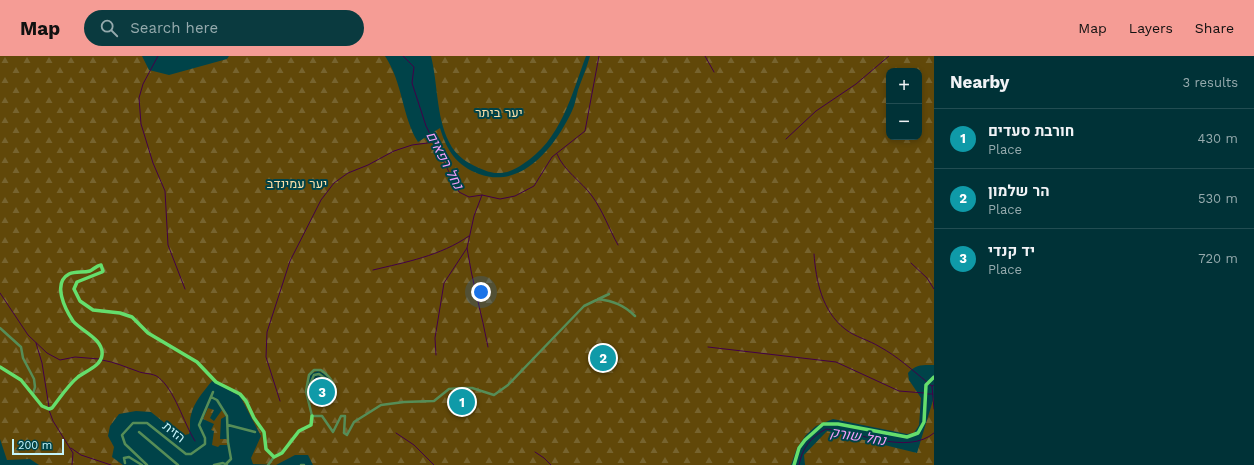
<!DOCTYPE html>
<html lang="en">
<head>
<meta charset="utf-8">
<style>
	:root { --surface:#003237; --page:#0a3a3f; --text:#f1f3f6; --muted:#95aaad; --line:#224d52; --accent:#f59c95 }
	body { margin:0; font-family:"Work Sans",Heebo,sans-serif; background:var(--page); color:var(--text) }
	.controls { position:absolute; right:12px; top:12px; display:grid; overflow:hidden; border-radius:8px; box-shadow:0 2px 6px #0003 }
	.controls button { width:36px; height:36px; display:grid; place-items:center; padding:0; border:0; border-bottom:1px solid var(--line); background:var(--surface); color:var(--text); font:20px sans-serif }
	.scale { position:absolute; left:12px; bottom:10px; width:52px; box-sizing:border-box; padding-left:4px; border:2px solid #c5f5fb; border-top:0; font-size:11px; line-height:14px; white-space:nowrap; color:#c5f5fb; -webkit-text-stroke:3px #004349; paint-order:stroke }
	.you { position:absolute; left:481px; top:236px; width:14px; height:14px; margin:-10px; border:3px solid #fff; border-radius:50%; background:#1a73e8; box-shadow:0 0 0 6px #1a73e833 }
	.badge { display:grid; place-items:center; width:26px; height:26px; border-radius:50%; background:var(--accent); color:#fff; font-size:13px; font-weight:700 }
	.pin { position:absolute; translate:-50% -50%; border:2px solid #fff; box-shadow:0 1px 4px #0006 }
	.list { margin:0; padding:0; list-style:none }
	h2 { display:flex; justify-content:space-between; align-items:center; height:52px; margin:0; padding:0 16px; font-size:17px }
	h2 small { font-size:13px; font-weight:400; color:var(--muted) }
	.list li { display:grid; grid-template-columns:26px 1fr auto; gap:12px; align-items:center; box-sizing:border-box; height:60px; padding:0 16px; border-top:1px solid var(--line) }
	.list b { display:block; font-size:15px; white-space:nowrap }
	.list p { margin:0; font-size:13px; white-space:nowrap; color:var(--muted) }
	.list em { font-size:13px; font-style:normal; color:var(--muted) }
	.icon { flex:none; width:22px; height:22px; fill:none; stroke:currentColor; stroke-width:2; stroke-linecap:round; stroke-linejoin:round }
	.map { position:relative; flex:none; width:934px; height:409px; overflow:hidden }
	header { display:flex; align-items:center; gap:24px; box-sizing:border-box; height:56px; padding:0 20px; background:var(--accent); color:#111 }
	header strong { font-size:19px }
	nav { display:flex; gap:22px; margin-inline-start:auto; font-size:14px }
	.search { width:280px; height:36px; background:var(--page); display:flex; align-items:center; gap:10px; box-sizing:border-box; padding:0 14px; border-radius:22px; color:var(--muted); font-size:15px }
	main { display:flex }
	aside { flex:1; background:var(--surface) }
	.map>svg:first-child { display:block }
	.forest { fill:url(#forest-firs); fill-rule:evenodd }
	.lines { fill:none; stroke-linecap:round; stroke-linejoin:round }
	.stream { stroke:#430048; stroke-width:1 }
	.minor { stroke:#568d57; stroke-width:2.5 }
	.major { stroke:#65de6c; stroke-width:3.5 }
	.labels { text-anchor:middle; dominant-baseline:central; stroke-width:4; stroke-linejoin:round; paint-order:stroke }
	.park-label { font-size:13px; fill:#fadfa8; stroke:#004349 }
	.street-label { font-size:13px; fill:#c5f5fb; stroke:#004349 }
	.water-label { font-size:14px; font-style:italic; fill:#f49efa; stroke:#004349 }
</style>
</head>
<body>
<header>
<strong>Map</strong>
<div class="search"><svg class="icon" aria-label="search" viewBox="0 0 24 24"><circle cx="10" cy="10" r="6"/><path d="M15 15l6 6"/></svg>Search here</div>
<nav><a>Map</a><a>Layers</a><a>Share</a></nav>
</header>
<main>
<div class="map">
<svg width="934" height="409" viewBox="0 0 934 409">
	<defs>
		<pattern id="forest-firs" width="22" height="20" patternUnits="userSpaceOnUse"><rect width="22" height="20" fill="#614809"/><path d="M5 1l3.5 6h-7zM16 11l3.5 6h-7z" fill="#76632e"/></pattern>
	</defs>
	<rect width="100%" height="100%" fill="#004349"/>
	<!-- forest -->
	<path class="forest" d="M0 0H142L149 14 169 19 227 3 229 0H385C403 27 402 61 418 86L440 72C447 95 456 109 479 118 523 134 556 89 572 55 575 49 576 41 578 34 582 23 587 11 590 0H934V309C923 309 916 308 908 317L909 324 921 342 919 369 914 377 907 378 833 363 816 370 806 379 797 392 791 409H313L308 399H295L276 409 253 408 251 402 261 380 240 340 212 325C203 336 194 346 191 359 189 365 191 371 189 378L181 380 151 356 136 355 119 358 110 370 108 380 114 391 112 401 123 409H39L30 403 7 404 0 383ZM889 15H919V81H889ZM318 315C329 318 337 332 334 342L329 346C310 346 298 319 318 315Z
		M431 0H586C571 40 561 84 523 108 510 117 498 120 484 114 469 108 456 101 449 86 436 60 438 28 431 0Z
		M934 341V409H805L804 399 827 375 917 397Z
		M208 352 214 354 210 362 214 365 222 354 226 360 221 363 220 383H227V389H220L218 391 212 389 214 375 211 374 214 368 203 363Z"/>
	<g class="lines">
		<!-- stream -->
		<path class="stream" d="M158 0 143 28 139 42 141 68 153 107 165 135 168 189 185 233
			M403 0 414 11 412 27 426 70 459 136 469 141 482 139 500 143 515 140 534 130 552 101 585 75 599 0
			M705 0 714 16
			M786 83 816 55 856 28 889 0
			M557 98C564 115 581 125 592 140 603 155 609 173 618 189
			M467 192C472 226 482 258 488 291
			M814 198C816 225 822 255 845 273 855 281 869 284 880 291 897 300 912 314 927 326
			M911 207 927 222 934 233
			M373 214C406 206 440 200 469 180
			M0 237 28 279 47 297 60 304 75 301 99 303
			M36 287 42 307 49 351
			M708 291 836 306 899 335 924 337
			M436 299 435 282 444 227 467 192 474 160 482 139
			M102 304C115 306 125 311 137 315 143 318 153 317 158 321 175 334 183 366 195 385
			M929 328 932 330
			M934 329 932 330 934 353
			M927 338H933
			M280 345 266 301 267 276 290 205 321 144 334 127 348 117 368 109 394 95 412 89 435 86
			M49 354 53 365 73 397 72 409
			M396 377 414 389 434 409
			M71 392 81 399 111 409
			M535 396 544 402 551 409
			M799 409C802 392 811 381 826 373 857 375 907 400 934 377"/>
		<!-- minor -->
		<path class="minor" d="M598 243C613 245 624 249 635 260
			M0 272 21 291 23 302 34 323 35 331 33 338
			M329 333 326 323 319 318 314 319 310 328 317 341 327 345C345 339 331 321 321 314H314L309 319 306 335 312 360H322L333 376 341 360H345L344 377 347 379 354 366 381 349 404 346 434 345 449 333 462 332H472L494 339 508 329 584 250 609 238
			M211 341 217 344 227 360 228 386 231 403 226 408
			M228 369 255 376
			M139 376 178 409
			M125 407 124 402 129 401 142 409
			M147 409 125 388 122 379 133 367H147L186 398H191L205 388V382L199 369 213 336
			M214 409 223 407 227 409
			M268 409 274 401
			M301 409H304"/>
		<!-- major -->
		<path class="major" d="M0 311 21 324 42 350 49 353 52 352C60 342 68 329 78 321 86 315 101 310 102 299 104 283 81 275 73 265 65 253 52 227 69 218 76 215 83 217 90 215 94 213 96 210 101 209L103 215 102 216 77 226 74 233 80 245 93 254 120 257 132 261 148 277 197 306 216 326 240 338 246 345 254 362 264 376 266 393 274 401 282 397 299 375 311 369 312 360
			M794 409 799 392 805 384 823 368H838L907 381 918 377 924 366 926 329 934 321"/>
	</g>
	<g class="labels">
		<!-- park labels -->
		<g class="park-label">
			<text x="499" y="56">יער ביתר</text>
			<text x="297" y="127">יער עמינדב</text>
		</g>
		<!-- street labels -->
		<g class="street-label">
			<text transform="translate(174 376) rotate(39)">הזית</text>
		</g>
		<!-- water labels -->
		<g class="water-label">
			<text transform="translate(445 104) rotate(62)">נחל רפאים</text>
			<text transform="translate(858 380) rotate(9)">נחל שורק</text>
		</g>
	</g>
</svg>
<div class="controls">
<button>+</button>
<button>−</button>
</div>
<div class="scale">200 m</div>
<div class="you"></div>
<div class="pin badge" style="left:462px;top:346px;background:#0f9aa8">1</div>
<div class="pin badge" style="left:603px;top:302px;background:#0f9aa8">2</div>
<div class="pin badge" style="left:322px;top:336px;background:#0f9aa8">3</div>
</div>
<aside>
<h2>Nearby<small>3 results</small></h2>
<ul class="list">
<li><span class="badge" style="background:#0f9aa8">1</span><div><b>חורבת סעדים</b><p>Place</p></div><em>430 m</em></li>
<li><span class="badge" style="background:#0f9aa8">2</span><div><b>הר שלמון</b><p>Place</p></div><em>530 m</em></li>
<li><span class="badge" style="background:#0f9aa8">3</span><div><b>יד קנדי</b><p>Place</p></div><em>720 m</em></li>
</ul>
</aside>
</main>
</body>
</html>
